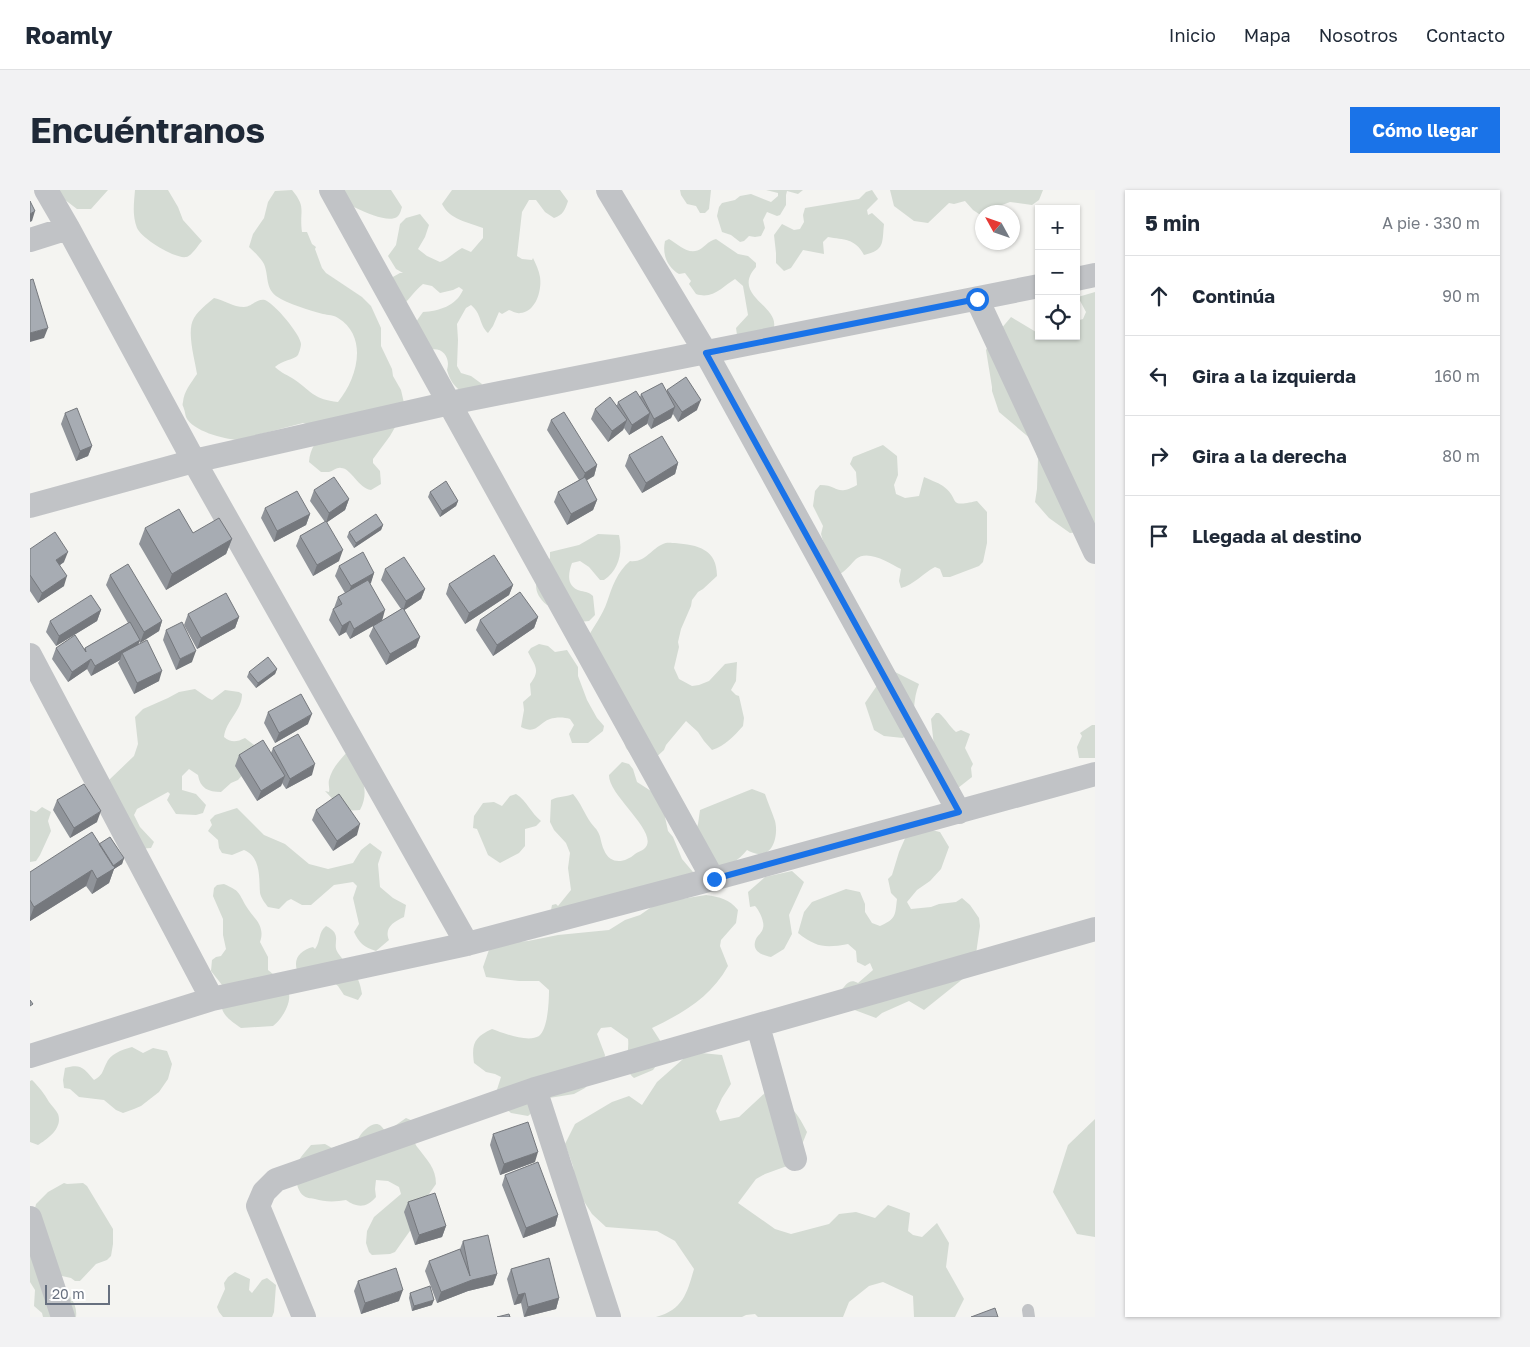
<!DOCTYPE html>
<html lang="es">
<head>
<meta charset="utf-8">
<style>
	:root { --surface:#fff; --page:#f2f2f3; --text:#1f2937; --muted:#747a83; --line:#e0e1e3; --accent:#1a73e8 }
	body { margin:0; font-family:"Golos Text",sans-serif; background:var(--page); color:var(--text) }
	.controls { position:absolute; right:15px; top:15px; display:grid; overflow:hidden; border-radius:0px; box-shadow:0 1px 4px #0004 }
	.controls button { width:45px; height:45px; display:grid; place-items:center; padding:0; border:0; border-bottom:1px solid var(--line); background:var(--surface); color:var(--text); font:25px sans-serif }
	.compass { position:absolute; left:945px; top:15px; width:45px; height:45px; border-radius:50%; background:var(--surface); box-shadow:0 1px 4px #0004; rotate:310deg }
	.scale { position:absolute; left:15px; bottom:12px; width:65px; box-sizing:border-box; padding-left:5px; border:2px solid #67707f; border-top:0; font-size:14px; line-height:18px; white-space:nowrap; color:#67707f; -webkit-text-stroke:4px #fff; paint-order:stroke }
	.stop { position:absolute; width:15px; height:15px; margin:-11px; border:4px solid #1a73e8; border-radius:50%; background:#fff }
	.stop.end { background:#1a73e8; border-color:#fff; box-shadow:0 1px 5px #0008 }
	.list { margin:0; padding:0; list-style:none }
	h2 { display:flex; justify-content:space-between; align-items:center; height:65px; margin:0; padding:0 20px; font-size:21px }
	h2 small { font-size:16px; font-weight:400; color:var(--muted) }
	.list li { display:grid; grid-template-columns:32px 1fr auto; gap:15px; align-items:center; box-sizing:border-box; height:80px; padding:0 20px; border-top:1px solid var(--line) }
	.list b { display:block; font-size:19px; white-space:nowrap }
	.list em { font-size:16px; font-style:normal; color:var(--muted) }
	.icon { flex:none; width:28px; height:28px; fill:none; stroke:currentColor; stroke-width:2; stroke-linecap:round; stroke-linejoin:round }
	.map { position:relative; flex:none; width:1065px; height:1127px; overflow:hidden; border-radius:0px }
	header { display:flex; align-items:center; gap:30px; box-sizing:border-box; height:70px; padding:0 25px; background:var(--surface); border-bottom:1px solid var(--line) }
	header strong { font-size:24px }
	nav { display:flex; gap:28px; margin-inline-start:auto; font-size:18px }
	.intro { display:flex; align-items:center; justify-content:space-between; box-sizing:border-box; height:120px; padding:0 30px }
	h1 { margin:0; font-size:35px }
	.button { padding:12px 22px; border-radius:0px; background:var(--accent); color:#fff; font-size:18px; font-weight:700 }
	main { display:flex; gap:30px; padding:0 30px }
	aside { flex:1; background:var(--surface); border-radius:0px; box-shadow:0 1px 4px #0004 }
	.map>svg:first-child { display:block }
	.green { fill:#d4dbd3 }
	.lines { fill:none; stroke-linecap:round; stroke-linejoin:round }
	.service { stroke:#c1c3c6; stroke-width:12 }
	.minor { stroke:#c1c3c6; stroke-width:24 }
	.wall { fill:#90949a }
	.shaded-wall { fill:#75787d }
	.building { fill:#a7acb3; stroke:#75787d }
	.route { stroke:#1a73e8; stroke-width:6 }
</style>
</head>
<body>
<header>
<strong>Roamly</strong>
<nav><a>Inicio</a><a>Mapa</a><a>Nosotros</a><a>Contacto</a></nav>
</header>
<div class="intro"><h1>Encuéntranos</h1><a class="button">Cómo llegar</a></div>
<main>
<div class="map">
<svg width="1065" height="1127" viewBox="0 0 1065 1127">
	<rect width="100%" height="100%" fill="#f4f4f1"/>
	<!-- green -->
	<path class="green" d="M22 0H78L61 19H47Z
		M105 0H138L148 17 153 30 172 51C168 55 162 66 156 67 145 69 111 48 107 38 102 25 104 13 105 0Z
		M262 0C277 18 269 20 272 42H277L282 54 286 57 285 59 292 78 296 83 332 107 341 116 351 138V156L362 179 363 186 371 200 374 213 368 232 360 246 343 269V273L350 281 351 294 341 300C328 298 321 278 311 278 307 277 303 281 299 282 299 282 292 282 291 282L279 272C280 258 287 250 296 239L273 233 208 250C194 249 162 241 156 227 155 224 155 221 154 219 153 215 152 216 153 212 154 201 161 193 167 184 165 170 156 141 164 128 169 120 177 114 184 108 194 110 203 117 214 117 222 117 227 108 235 110 244 113 271 145 271 154 271 157 269 163 268 165 264 170 252 170 245 177 251 183 258 185 265 190 283 203 284 209 308 212 327 189 339 147 308 128 304 125 298 125 293 124 279 120 258 114 246 106 235 97 239 86 234 74 231 68 224 62 219 57L223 44 234 28 238 12 245 1Z
		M294 0H361L372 17C371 20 370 25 367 27 354 36 306 8 294 0Z
		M422 0H530L538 11C535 20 533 25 524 28L515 22 506 10H499L492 22 487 66 492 69 502 70 503 68C506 74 509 81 510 87 512 100 506 122 490 123 487 124 482 121 479 120L472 124 469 122 463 136 458 143C449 135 452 124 441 115L436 118 427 134 428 150 427 176 431 183 441 186 452 194 449 200 433 203C424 196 420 191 417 180 421 167 412 156 399 160L383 136 393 122C409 121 426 116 433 100L429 97 423 100 410 103 402 96 393 94C384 101 380 109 372 116L361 88 370 83H373L366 79 358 66 366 55 370 34 376 28 390 24 399 35 395 47 388 59 397 66 410 72C419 69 423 63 432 58L441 62 453 48V38C438 32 420 30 412 14Z
		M650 0H681L679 19 675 23H670L666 16 657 14 651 5Z
		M736 0H773L768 4 757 1 756 5V15L750 25 747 26 737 22 733 30 735 38 731 46 725 47 719 46 714 51 710 52 701 45 692 42 687 26 689 17 692 13 705 10 710 6 721 4 741 12 748 6V3Z
		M842 0 848 9 837 20 838 25 842 23 854 34C852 53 855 60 834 65 825 48 814 50 798 47L793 52 794 64 773 60 761 78 754 81 746 73V63L744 45 752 34 764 40 770 39 774 32 773 25 775 18 829 9 836 2Z
		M860 0H1013L1009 10 1002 15 980 12 967 17 965 22H952V26L943 20 935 11 924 14 919 13 898 33 884 31 864 16Z
		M639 49C649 55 660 67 672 58 677 54 679 51 686 49L708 64 718 66 726 73V77C701 105 748 115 744 137L707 145 706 138 718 125 713 96 705 89C693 96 683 110 666 104L659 94 661 91 655 83 649 84C637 77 632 64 635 51Z
		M1065 102V342L1061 341 1040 343 1019 328 1005 312 1007 299 1008 269 1002 250 969 222 962 201V197L956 160 960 152 981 127 1006 142 1009 140V146H1046V131L1053 129 1056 122 1048 107Z
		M853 255 867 266 868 285 864 295 866 304 875 308 889 306 894 287C900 290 907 292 913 296 932 310 915 318 947 311L957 322V353L953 372 949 376 920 387H913L910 379 905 377C893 383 884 395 871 398L869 391 871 379C859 373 838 359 826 369 820 375 816 381 808 385L793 351 791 344 793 336 783 316 785 301 790 295C810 295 805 307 827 295L826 282 820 274 823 267Z
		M568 344 589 345C593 362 589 380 574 390H570L559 377 550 371 542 373C538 384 536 397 551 401 556 402 559 402 563 406L565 425 559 431 550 432 530 413 517 415C498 399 507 385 520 368V362L549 355Z
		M645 353C668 355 687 359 687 386L673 399 668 402 662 410 661 416 651 439 648 452 649 457 644 478 649 489 662 496 669 495 679 491 695 474 707 472 706 491 701 500 706 505 709 506 714 528 713 536C704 546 695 556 682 560L674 551 668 542 656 531 636 555 634 560 622 571H606L596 558 558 447C564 436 573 424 577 412 582 397 587 382 600 371 615 373 621 359 633 354 636 352 642 353 645 353Z
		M509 454 518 456 525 462 537 460 548 477V486L557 510 567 528 574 536 573 541 558 553H542L539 544 544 535 540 529C534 527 526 527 520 529 508 533 507 545 491 537L494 520 493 512 501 505 500 494C511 480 505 476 498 462L501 458Z
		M865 482 889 494C883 509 884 524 883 540L873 548 854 546 844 540 835 513 846 497Z
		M165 499 178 508 182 510 195 500 209 502 212 504C212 521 196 530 194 547 201 553 207 552 215 548L228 558 216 581 208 590 201 593 191 602C178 602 170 598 168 585L159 579 152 586V600L166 604 176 615 173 623 166 625 146 624 137 610 140 604 138 602 107 619 104 625 110 637 124 652 121 658 107 659 79 590 104 566 108 554 105 527 113 519 138 508 149 502Z
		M906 523H909C916 529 919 536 926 542L931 540 940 544 935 558 943 574 941 578 942 587 928 598 904 556 901 529Z
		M1062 535H1065V568H1049L1047 557 1052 546 1050 543Z
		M318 561C328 581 342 597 330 620L314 621 295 601 299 602C300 598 298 595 299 590 302 578 310 570 318 561Z
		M592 572 599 574 603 579 607 592 621 601 637 618 635 627 638 641 643 647 652 669 663 682 661 685 520 725 522 715 526 714 528 716 541 700 538 678 540 663 536 653 524 640 520 632 521 610C528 606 536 607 543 604 551 613 554 623 561 633 563 636 566 638 568 642 571 647 571 654 574 660 580 675 595 673 605 664 607 662 612 661 614 659 632 644 578 606 579 585Z
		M722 599 735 604C738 613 742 622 745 631 748 642 745 662 732 664 727 665 721 662 717 660 694 687 683 674 660 657L668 634 670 620Z
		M486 604C497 611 501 623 511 631L506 636 495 639V656L489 663 470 673 458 665 447 639 443 638 444 626 453 613 464 612 472 616 480 606Z
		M12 617 21 622 18 631 21 641 10 665 6 671 0 672V620L6 622Z
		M207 618 234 645 255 654 279 674 298 679 323 673 331 660 340 653 352 662 348 674 350 697 363 708 376 715 374 727C363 732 354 738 359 750L346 761C334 757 329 753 324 742L329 734 323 708 327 696 323 692 304 695 281 715H272L261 709 257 711 249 719 238 717C235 713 231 708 230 703 229 688 231 667 214 660L202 665 192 663 189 658 188 650 178 641 182 635 180 630 185 625Z
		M881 635 910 642 919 657 911 679 900 691 887 700 877 712 881 719 901 717 909 714 926 712 932 708 940 715 949 728 950 736 946 764 934 788 894 820 879 811 852 823 846 828 822 819 810 802C816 795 819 788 828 793L843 780 840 773 835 776 827 772 826 761 818 754C796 758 787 758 768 743L774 722 782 712 816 699 830 702 835 714V722L842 733 850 736C866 729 865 726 867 709L861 703 858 689 862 685 869 662Z
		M762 681 774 692 759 725 762 744 754 759 741 767C731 765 721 761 726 749 728 745 732 743 733 738 735 732 729 720 725 716L720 717 718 702 735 687Z
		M194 694C210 701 208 702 216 716 223 728 236 735 230 752L238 767V780C244 785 255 793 258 800 263 812 252 829 243 836L211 838C189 823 190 820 192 795L181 781 182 770 186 767 191 766 196 759 193 745V729L183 706 184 698 187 695Z
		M676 705C690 707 699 709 708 720L706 733 691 750 690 756 698 776C681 807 653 823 622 838L631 852V869L623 880 604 888C591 877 600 863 598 849L581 837 571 838 567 844 575 865 574 871 563 889 555 898 544 904 519 908 498 926 481 923 464 909 471 887 465 884 456 882 444 873C441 853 445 847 462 839 473 843 498 853 509 846 518 839 519 811 519 800L509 791H489L456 787 453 777 461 754 498 751 528 745 579 740 595 730 610 725 623 716 639 711Z
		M296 736C314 745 301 753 308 763 320 780 329 782 332 804L328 810 314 805 308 796 302 791 267 780C263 768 271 760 283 757L285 759C291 751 288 742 296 736Z
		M102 857 113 863 123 858 137 861 142 874 138 889 129 902 111 916 104 919 93 923 86 920 74 910 49 907 40 899 34 898 33 890 35 878C52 873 54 879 64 890 73 885 72 882 76 874 80 864 91 860 102 857Z
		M661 862 692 865 701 894 692 908 686 921 690 931 709 927 736 902C760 915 765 918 777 942L769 962 757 976 735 984 726 989 708 1013 745 1039 761 1044 799 1034 809 1024 826 1022 845 1028 858 1015 880 1023 878 1041 883 1045 892 1047 907 1033 919 1053 916 1077 934 1109 925 1127H884L883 1106 853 1092 839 1096 819 1112 813 1127H728L725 1124 716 1125 712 1127H626C653 1120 657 1103 664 1079L645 1051 627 1041 576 1037 562 1024 546 999 543 976 535 954 545 934 582 912 599 906 612 915 627 892Z
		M2 890C9 897 14 903 19 912 22 916 26 920 28 924 33 938 18 949 8 955L0 952V891Z
		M376 928 383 931C383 940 382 951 388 958 397 970 406 978 406 994L392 1014 382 1038 365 1062 360 1064 342 1065 339 1062 336 1053 337 1041 344 1027 371 1004 369 997 358 991 346 990 345 999 346 1007C337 1018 327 1018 316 1010 306 1012 294 1012 285 1009 282 1008 278 1009 274 1006 265 1000 264 980 269 970 272 965 277 960 281 955L295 954 302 958 328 949C331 943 343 929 351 936 353 938 354 940 356 942Z
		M1065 929V1047L1047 1044 1023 1002 1038 955Z
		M34 993 37 994 53 993 57 996 83 1039V1054L81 1066 77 1070 66 1074 50 1091H45L41 1088 32 1086 30 1092C37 1104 48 1112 46 1127H13L12 1123 4 1116 5 1100 0 1092V1040L6 1014 18 1002Z
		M205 1082 220 1089 219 1100 222 1103 232 1090 237 1088 246 1095 244 1122 242 1127H193L189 1122 187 1117 195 1099 194 1093 198 1087Z"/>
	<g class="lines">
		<!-- service -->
		<path class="service" d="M998 1120 999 1127"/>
		<!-- minor -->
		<path class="minor" d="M16 0 38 38 164 271 437 754
			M301 0 683 689
			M578 0 676 163 929 622
			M0 50 38 38
			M1046 89 1065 85
			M947 109 1065 362
			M0 316 164 271 420 213 1009 96
			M0 465 182 809
			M728 836 765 969
			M0 866 182 809 437 754 683 689 1065 584
			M505 899 579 1127
			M0 1028 33 1127
			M274 1127 228 1016 234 1002 246 990 505 899 1065 739"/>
	</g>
	<!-- wall -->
	<path class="wall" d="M637 200 667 220 648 232 643 224 641 228 621 239 617 233V234L599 245 594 238 593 240 578 252 561 229 565 219 587 215 588 212 610 207 611 204 637 202Z
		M35 223 62 256 58 266 46 271 31 234Z
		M521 230 567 275 564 286 556 290 567 310 563 320 537 335 524 312 528 302 549 290 517 240Z
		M599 265 648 273 645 284 612 303 595 276Z
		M284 300 319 309 315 320 297 332 309 371 283 386 266 356 270 346 295 332 280 311Z
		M400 302 428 311 426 316 410 327 398 307Z
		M235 318 280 324 276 335 244 352 231 328Z
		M353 335 351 340 324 358 317 347 319 342Z
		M115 338 163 343 202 349 196 364 136 400 109 354Z
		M0 359 34 372 30 375 34 396 8 413 0 401Z
		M309 376 344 383 340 394 352 431 371 419 351 390 355 379 395 399 391 409 374 420 390 447 386 457 356 475 339 446 344 435 320 449 316 442 309 446 299 430 303 419H305L304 418 308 407 315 403 305 386Z
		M80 385 132 431 129 441 110 453 109 451 108 455 129 491 104 504 88 473 90 470 61 486 57 479 38 492 22 469 26 458 54 459 55 458 98 433 76 395Z
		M419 394 483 395 479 405 435 434 416 404Z
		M71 420 67 431 26 456 16 442 20 431Z
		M158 424 209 427 205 438 167 459 154 435Z
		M508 427 504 438 463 466 446 440 450 430Z
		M136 440 162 472 146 480 133 450Z
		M247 479 245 484 226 498 217 487 219 482Z
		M238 522 278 534 245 553 234 533Z
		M243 558 282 585 256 599 252 593 251 596 227 611 205 576 209 565 241 563Z
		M27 610 67 632 40 648 23 620Z
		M286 620 327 645 303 661 282 630Z
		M69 654 94 668 92 674 84 679 79 693 62 704 56 696 0 731V682Z
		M463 944 505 972 470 985 460 955Z
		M475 985 528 1025 525 1036 493 1048 472 995Z
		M378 1012 416 1036 412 1047 385 1055 374 1022Z
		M433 1051 467 1084 463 1095 438 1101 407 1113 395 1081 399 1071 430 1059Z
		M481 1079 529 1108 526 1119 494 1127 491 1113 484 1115 477 1089Z
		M328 1091 369 1111 331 1124 324 1101Z
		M380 1103 402 1115 382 1121 379 1108Z"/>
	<!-- shaded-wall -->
	<path class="shaded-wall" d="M5 21 2 31 0 32V24Z
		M18 138 14 148 0 152V143Z
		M671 210 667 220 648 232 652 222Z
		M645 217 641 228 621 239 624 229Z
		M620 223 617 234 599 245 602 235Z
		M597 230 593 240 578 252 582 241Z
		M62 256 58 266 46 271 50 261Z
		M648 273 645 284 612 303 616 293Z
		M567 275 564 286 551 294 555 283Z
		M319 309 315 320 296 333 299 323Z
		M567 310 563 320 537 335 541 324Z
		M428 311 426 316 410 327 412 321Z
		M280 324 276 335 244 352 247 341Z
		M353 335 351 340 324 358 326 353Z
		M202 349 196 364 136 400 142 384Z
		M313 360 309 371 283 386 287 375Z
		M38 362 34 372 23 380 26 370Z
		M344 383 341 393 317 407 321 396Z
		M37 386 34 396 8 413 12 403Z
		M483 395 479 405 435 434 439 423Z
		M395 399 391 409 373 421 376 411Z
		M71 420 67 431 26 456 29 446Z
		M355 420 352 431 320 449 324 439Z
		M209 427 205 438 167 459 171 448Z
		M508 427 504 438 463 466 467 455Z
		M132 431 129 441 110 453 114 442Z
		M320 431 316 442 309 446 312 436Z
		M390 447 386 457 356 475 360 464Z
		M110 450 106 461 92 463 90 470 61 486 65 476Z
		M166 461 162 472 146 480 150 469Z
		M61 469 57 479 38 492 42 482Z
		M247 479 245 484 226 498 228 493Z
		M132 481 129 491 104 504 107 493Z
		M282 524 278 534 245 553 249 543Z
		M285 574 282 585 256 599 260 589Z
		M255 586 251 596 227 611 231 601Z
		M71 621 67 632 40 648 44 638Z
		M330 634 327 645 303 661 307 651Z
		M94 668 92 674 84 679 79 693 62 704 67 689 79 679Z
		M62 680 56 696 0 731V728L4 717Z
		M508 962 505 972 470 985 474 974Z
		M528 1025 525 1036 493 1048 496 1038Z
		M416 1036 412 1047 385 1055 389 1045Z
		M467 1084 463 1095 438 1101 407 1113 411 1102 442 1090Z
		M373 1100 369 1111 331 1124 335 1113Z
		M495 1103 491 1113 484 1115 488 1105Z
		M529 1108 526 1119 494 1127 498 1117Z
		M404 1110 402 1115 382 1121 384 1116Z"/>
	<!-- building -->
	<path class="building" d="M0 11 5 21 0 24Z
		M3 89 18 138 0 143V90Z
		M656 187 671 210 652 222 637 200Z
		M632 193 645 217 624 229 611 204Z
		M606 201 620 223 602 235 588 212Z
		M580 207 597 230 582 241 565 219Z
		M47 218 62 256 50 261 35 223Z
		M534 222 567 275 555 283 521 230Z
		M632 246 648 273 616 293 599 265Z
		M304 287 319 309 299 323 284 300Z
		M555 287 567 310 541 324 528 302Z
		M416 291 428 311 412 321 400 302Z
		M267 301 280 324 247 341 235 318Z
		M149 319 163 343 189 328 202 349 142 384 115 338Z
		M346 324 353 335 326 353 319 342Z
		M296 331 313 360 287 375 270 346Z
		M25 342 38 362 26 370 37 386 12 403 0 385V359Z
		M333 362 344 383 321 396 309 376Z
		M464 365 483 395 439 423 419 394Z
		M374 367 395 399 376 411 355 379Z
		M98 374 132 431 114 442 80 385Z
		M338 390 355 420 324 439 320 431 312 436 303 419 312 414 308 407Z
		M490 402 508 427 467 455 450 430Z
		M196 403 209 427 171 448 158 424Z
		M61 405 71 420 29 446 20 431Z
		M373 418 390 447 360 464 343 436Z
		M100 432 110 450 65 476 61 469 42 482 26 458 45 445 56 462 55 458Z
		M152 432 166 461 150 469 136 440Z
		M117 450 132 481 107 493 92 463Z
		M238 467 247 479 228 493 219 482Z
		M271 504 282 524 249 543 238 522Z
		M268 544 285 574 260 589 243 558Z
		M233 550 255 586 231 601 209 565Z
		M54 594 71 621 44 638 27 610Z
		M309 604 330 634 307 651 286 620Z
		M62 642 85 678 67 689 62 680 4 717 0 710V682Z
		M80 647 94 668 83 676 69 654Z
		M0 810 3 814 0 816Z
		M498 932 508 962 474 974 463 944Z
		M508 972 528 1025 496 1038 475 985Z
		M405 1003 416 1036 389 1045 378 1012Z
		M458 1045 467 1084 442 1090 411 1102 399 1071 430 1059 440 1086 433 1051Z
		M519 1068 529 1108 498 1117 495 1103 488 1105 481 1079Z
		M366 1078 373 1100 335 1113 328 1091Z
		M400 1096 404 1110 384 1116 380 1103Z
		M965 1118 968 1127H941Z
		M479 1124 480 1127H467Z"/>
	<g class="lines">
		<!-- route -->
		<path class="route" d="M684 689 929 622 676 163 947 109"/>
	</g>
</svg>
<div class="controls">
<button>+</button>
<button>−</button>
<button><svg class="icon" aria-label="locate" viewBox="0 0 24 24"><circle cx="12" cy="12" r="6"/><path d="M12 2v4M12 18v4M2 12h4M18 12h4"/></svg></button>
</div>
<svg class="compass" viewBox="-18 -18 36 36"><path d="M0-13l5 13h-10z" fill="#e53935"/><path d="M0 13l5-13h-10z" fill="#747a83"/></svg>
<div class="scale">20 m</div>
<div class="stop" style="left:947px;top:109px"></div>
<div class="stop end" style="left:684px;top:689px"></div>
</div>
<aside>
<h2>5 min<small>A pie · 330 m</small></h2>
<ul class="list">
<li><svg class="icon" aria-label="ahead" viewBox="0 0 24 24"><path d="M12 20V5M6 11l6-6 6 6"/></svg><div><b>Continúa</b></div><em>90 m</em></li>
<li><svg class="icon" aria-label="left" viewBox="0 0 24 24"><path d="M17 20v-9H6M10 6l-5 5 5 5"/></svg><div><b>Gira a la izquierda</b></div><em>160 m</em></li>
<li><svg class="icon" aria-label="right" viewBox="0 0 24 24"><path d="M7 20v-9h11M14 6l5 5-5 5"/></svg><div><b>Gira a la derecha</b></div><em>80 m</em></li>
<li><svg class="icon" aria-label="arrive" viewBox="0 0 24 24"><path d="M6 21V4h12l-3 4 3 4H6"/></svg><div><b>Llegada al destino</b></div></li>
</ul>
</aside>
</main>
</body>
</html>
